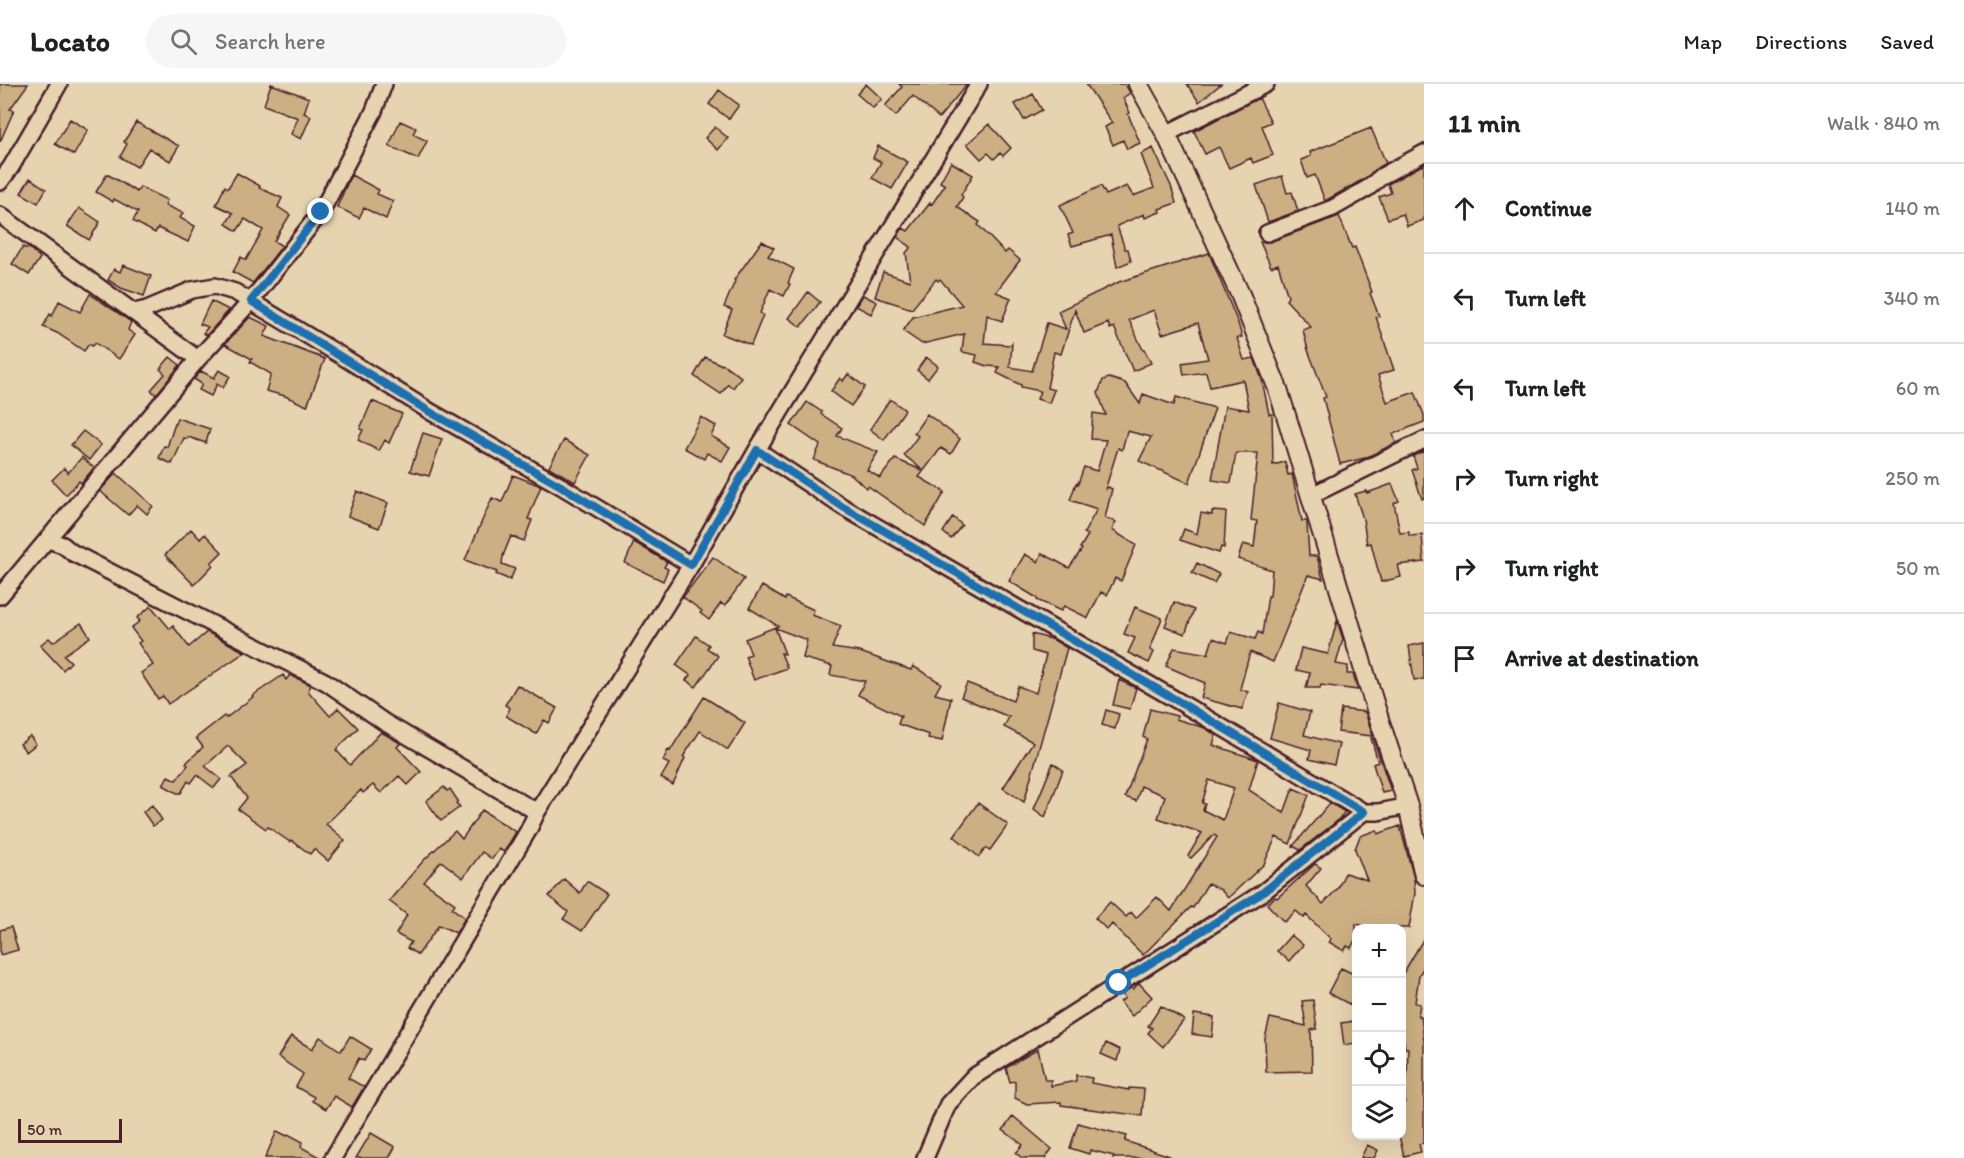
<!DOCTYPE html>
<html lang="en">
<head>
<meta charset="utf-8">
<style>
	:root { --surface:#fff; --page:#f6f6f6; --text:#202124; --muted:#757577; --line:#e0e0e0 }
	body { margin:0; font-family:Itim,sans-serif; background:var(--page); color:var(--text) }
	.controls { position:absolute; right:18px; bottom:18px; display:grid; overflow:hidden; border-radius:12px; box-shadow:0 6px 24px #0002 }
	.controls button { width:54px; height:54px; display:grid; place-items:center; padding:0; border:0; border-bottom:2px solid var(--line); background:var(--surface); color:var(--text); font:30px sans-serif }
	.scale { position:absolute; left:18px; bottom:15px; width:104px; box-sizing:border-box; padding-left:6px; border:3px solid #4a1f2b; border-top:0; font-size:16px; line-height:21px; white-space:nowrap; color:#4a1f2b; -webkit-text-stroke:4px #e6d4b1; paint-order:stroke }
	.stop { position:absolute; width:18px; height:18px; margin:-14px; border:4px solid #1f6fb2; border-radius:50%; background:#fff }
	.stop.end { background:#1f6fb2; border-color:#fff; box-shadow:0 2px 6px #0008 }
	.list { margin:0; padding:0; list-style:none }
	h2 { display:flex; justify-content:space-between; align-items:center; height:78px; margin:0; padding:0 24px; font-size:26px }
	h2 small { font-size:20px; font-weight:400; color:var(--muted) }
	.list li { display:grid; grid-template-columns:39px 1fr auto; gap:18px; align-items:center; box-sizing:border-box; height:90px; padding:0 24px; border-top:2px solid var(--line) }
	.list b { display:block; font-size:22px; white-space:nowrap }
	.list em { font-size:20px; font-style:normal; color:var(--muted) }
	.icon { flex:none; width:33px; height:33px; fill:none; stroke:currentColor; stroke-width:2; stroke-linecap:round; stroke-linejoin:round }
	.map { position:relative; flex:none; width:1424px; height:1074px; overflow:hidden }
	header { display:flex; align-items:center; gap:36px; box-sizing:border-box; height:84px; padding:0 30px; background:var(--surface); border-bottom:2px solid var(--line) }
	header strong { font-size:28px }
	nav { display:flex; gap:33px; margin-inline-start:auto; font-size:21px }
	.search { width:420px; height:54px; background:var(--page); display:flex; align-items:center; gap:15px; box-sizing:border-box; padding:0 21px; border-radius:33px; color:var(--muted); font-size:22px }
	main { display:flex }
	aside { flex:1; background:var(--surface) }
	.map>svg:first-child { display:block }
	.building { fill:#ccb083; stroke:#4a1f2b; stroke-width:1.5; fill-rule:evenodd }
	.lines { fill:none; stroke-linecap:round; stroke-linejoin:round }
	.minor-casing { stroke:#4a1f2b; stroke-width:20 }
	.major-casing { stroke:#4a1f2b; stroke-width:22 }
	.minor { stroke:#e6d4b1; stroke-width:15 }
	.major { stroke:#e6d4b1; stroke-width:18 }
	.route { stroke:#1f6fb2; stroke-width:8 }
</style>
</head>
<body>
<header>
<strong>Locato</strong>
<div class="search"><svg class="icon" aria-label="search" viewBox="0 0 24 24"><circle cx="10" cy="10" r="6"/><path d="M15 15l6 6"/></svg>Search here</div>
<nav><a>Map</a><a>Directions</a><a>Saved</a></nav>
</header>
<main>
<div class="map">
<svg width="1424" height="1074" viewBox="0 0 1424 1074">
	<rect width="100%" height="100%" fill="#e6d4b1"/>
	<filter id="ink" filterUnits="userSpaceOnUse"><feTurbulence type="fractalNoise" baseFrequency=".0167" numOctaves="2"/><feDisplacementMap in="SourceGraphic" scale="12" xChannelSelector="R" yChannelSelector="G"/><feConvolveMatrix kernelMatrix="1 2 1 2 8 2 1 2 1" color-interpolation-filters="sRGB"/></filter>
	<g filter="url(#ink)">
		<!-- building -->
		<path class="building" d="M0 0H28L10 25 14 26 0 58Z
			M271 0 309 14 304 29 311 32 301 55 291 50 298 34 264 21Z
			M866 0 882 15 873 24 857 10Z
			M899 0H967L939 34 913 12 896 32 885 22 902 3Z
			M1086 0H1125L1130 9 1123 14 1130 29 1128 30 1140 59 1127 65 1123 56 1113 61 1105 43 1112 39Z
			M1187 0H1221L1199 18Z
			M719 6 739 21 729 35 709 20Z
			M1033 10 1042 26 1024 36 1015 20Z
			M1259 14 1271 38 1262 42 1273 71 1253 79 1251 74 1229 84 1219 63 1205 70 1194 47Z
			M70 35 88 46 74 71 55 60Z
			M400 37 416 44 413 50 427 57 418 75 389 62Z
			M136 38 179 62 170 77 149 64 137 83 120 73 127 60 124 58Z
			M989 40 1011 64 1003 72 1000 69 994 75 988 69 981 75 967 60Z
			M715 43 728 54 718 66 705 54Z
			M1371 44 1386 79 1362 96 1325 117 1315 91 1307 94 1301 76 1311 72 1310 68Z
			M878 62 908 78 892 105 872 94 881 78 873 74Z
			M1153 64 1171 102 1176 119 1159 125 1160 128 1145 134 1144 130 1117 142 1125 165H1128L1131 177 1117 183 1111 151 1072 162 1068 151 1073 149 1060 121 1101 102 1106 111 1127 102 1133 112 1154 104 1141 70Z
			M951 78 973 91 961 111 963 113 957 123 980 138 978 141 1005 169 1008 166 1020 176 996 208 1011 214 1002 237 987 231 984 259 1010 261 1012 259 1010 283 1032 287 1047 239 1066 245 1058 227 1119 198 1209 169 1238 239 1242 253 1237 254 1244 276 1254 274 1262 296 1269 330H1272L1273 381 1285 378 1288 391 1292 390 1302 437H1307V439L1309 472H1317L1323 495 1308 491 1273 578 1250 568 1240 605 1248 608 1242 625 1201 614 1205 599 1166 582 1174 564 1208 570 1213 554 1227 559 1231 548 1255 555 1258 548 1262 550 1268 512H1270L1272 486 1238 475 1243 460 1254 463 1257 437 1251 436 1258 369H1236L1231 399 1212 396 1225 322 1249 326 1243 296 1210 303 1206 288 1184 291 1182 279 1208 275 1198 239 1162 250 1154 226 1129 236 1143 266 1144 265 1151 279 1133 287 1114 243 1110 245 1108 239 1084 249 1075 226 1061 270 1054 268 1047 304 1054 306 1049 319 1037 315 1040 307 1021 303V301L997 289 1000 283 987 282 975 278 977 271 962 268 964 250 922 260 903 247 913 233 962 221 940 195 938 197 936 195 912 225 875 213 883 188 910 197 906 169 911 163 897 153 903 144 908 147 930 119 932 120 945 101 940 98Z
			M1424 80V136L1407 142 1403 130 1388 135 1379 113 1391 109 1388 100Z
			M237 89 260 102 259 104 282 114 278 123 290 131 274 157 282 162 253 199 233 188 241 173 246 176 263 146 245 135 237 147 226 140 233 129 216 121 225 102 228 104Z
			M107 90 137 108 140 103 167 116 165 121 183 129 180 134 195 142 188 158 158 144 155 149 133 137 138 128 114 115 113 118 96 108Z
			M351 91 379 106 377 110 393 117 386 135 364 124 359 134 337 123Z
			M1282 92 1287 109 1292 108 1298 127 1268 138 1256 101Z
			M30 94 46 105 38 119 21 109Z
			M79 124 100 138 89 156 67 142Z
			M1339 132 1352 164 1355 163 1372 208 1370 209 1379 232 1376 233 1394 286 1378 291 1387 318 1415 308 1424 331V338L1393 350 1396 359 1365 374 1340 380 1323 314 1326 313 1308 266 1303 246 1311 243 1286 216 1288 213 1278 180 1271 183 1260 158H1270Z
			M762 157 774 164 768 172 794 185 788 199 790 200 784 212 770 205 760 229 763 231 751 261 722 250 732 226 724 223 735 197 734 196Z
			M23 163 27 165 28 163 40 174 29 191 12 180Z
			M123 181 151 192 144 212 121 204 108 196 114 185 120 188Z
			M808 208 820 218 801 243 789 234Z
			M90 210 131 238 128 246 135 251 119 275 95 259 92 262 89 260 84 267 57 249 43 243 50 230 52 232 59 217 80 228Z
			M863 211 877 218 871 230 856 222Z
			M211 217 229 226 207 251 203 249 208 243 200 240Z
			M250 233 269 242 264 252 325 275 307 322 285 312 266 307 271 290 250 278 252 275 225 260Z
			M170 273 180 281 156 311 151 306 165 290 160 285Z
			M705 273 722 281 723 280 741 293 733 304 728 300 721 310 694 292Z
			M926 273 938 282 928 295 917 286Z
			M219 286 230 292 223 304 217 300 211 312 199 306 202 300 194 295 201 287 214 294Z
			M848 290 865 303 851 322 831 307 840 294 843 297Z
			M1109 294 1125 299 1140 320 1143 310 1174 321 1176 313 1215 324 1189 399 1139 377 1151 353 1127 347 1122 366 1118 364 1105 406 1108 403 1112 405 1105 434 1116 438 1112 446 1136 461 1121 497 1115 494 1107 511 1101 508 1088 534 1064 522 1061 527 1037 516V514L1009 497 1025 470 1038 478 1042 469 1069 484 1082 465 1080 464 1088 451 1084 449 1097 425 1070 416 1076 399 1078 400 1084 383 1097 387 1106 356 1091 355 1093 329 1106 331 1098 309 1103 296Z
			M890 315 905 326 884 356 870 345Z
			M372 317 402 330 389 359 385 356 379 367 358 356 363 346 360 345Z
			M807 318 822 328 821 330 842 344 837 352 878 368 867 386 880 394 895 375 924 387 904 371 918 352 914 349 927 330 960 355 951 370 941 364 919 393 945 408 925 442 868 402 866 404 852 391 814 376 820 361 791 341Z
			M701 333 716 342 711 352 730 363 722 377 707 369 704 375 684 364Z
			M177 334 210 345 206 359 188 353 187 355 184 354 172 380 159 374 164 362 167 363Z
			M83 347 101 361 89 376 71 361Z
			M423 349 442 355 429 392 410 387Z
			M564 356 590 371 575 398 549 383Z
			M1424 367V414L1422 415 1412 386 1417 384 1413 372Z
			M82 373 94 384 81 399 79 397 66 411 52 396 64 384 68 389Z
			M116 389 153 422 147 430 137 421 128 431 100 407Z
			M513 391 541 402 528 435 532 436 524 457 511 452 503 472 502 480 515 485 510 496 496 490 497 488 465 476 492 414 502 418Z
			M1392 400 1399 417 1394 419 1400 449 1409 448V452L1422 451 1424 478 1398 481 1401 493 1381 498 1371 459 1367 460 1363 435 1355 410 1366 407 1367 409Z
			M357 407 388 419 379 444 348 432Z
			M1212 427 1226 428 1224 464 1221 463 1219 469 1180 456 1184 445 1197 450 1201 429 1212 431Z
			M953 433 962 441 951 455 943 448Z
			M191 445 200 455 205 450 222 468 211 479 213 481 194 501 165 471Z
			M634 458 667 478 664 483 668 485 663 497 625 479Z
			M713 473 744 495 725 522 721 519 709 536 700 529 702 527 683 513Z
			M1197 479 1219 490 1214 499 1192 489Z
			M762 502 785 516 786 513 814 526 812 531 841 542 832 564 860 568 911 586 913 582 941 599 935 610 951 614 942 657 928 654 929 651 898 640 901 632 858 611 865 597 830 591 832 582 803 574 807 556 775 544 785 570 781 569 787 584 754 596 745 572 751 570 745 555 778 542 749 524Z
			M1174 518 1194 526 1185 550 1165 542Z
			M151 522 170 545 173 542 189 563 207 548 245 568 168 620 163 612 158 615 141 589 153 581 138 559 141 557 131 544 140 537 137 534Z
			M1135 523 1162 534 1150 566 1154 568 1149 579 1128 569 1135 554 1124 550Z
			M1337 537 1343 555 1336 580 1348 582 1347 590H1353L1358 606 1321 601 1320 604H1306L1310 589 1296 586 1301 564 1328 570Z
			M81 539 90 553 64 571 71 578 63 586 40 561 49 554 53 558Z
			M1032 550 1054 556 1067 564 1024 718 1003 704 1033 658 1004 643 1009 633 961 613 967 599 1013 617 1018 602 1036 609 1046 571 1032 567Z
			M696 552 709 561 707 564 718 572 696 603 686 596 690 591 676 581Z
			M1424 559V595L1414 596 1409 562Z
			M283 591 286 596 290 591 311 601 308 607 330 632 338 624 358 644 336 666 350 681 381 648 397 657 400 660 397 663 421 688 408 701 399 692 381 709 373 701 363 709 361 706 326 740 345 756 328 777 314 765 310 770 291 756 290 758 268 743 266 745 238 725 247 714 231 693 247 681 228 662 205 682 221 695 214 704 197 691 191 699 188 697 181 709H177L163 701 168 692 176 696 188 681 186 679 203 663 196 654 224 632 226 634 253 613 252 612Z
			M1119 596 1136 604 1130 625 1113 621Z
			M517 601 557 624 549 639 544 636 536 650 506 632 510 624 505 621Z
			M704 613 745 639 728 666 700 647 683 673 685 674 673 701 661 694 669 680 663 677 668 666 670 667Z
			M1279 619 1310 628 1304 651 1339 660 1334 681 1309 675 1311 666 1270 654Z
			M1150 625 1177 632 1176 635 1205 644 1216 651 1213 661 1258 676 1249 706 1284 729 1293 704 1309 711 1290 760 1276 753 1264 780 1228 814 1221 806 1208 799 1193 824 1191 823 1143 871 1112 840 1107 846 1095 834 1110 818 1126 833 1131 828 1136 834 1157 813 1171 827 1217 753 1214 751 1191 774 1188 772 1202 749 1158 734 1165 712 1141 702 1136 717 1125 713 1147 655 1143 653ZM1209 696 1234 704 1223 736 1203 726 1205 720 1202 719Z
			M1341 625 1365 628 1373 652 1338 648Z
			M1106 626 1119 630 1115 645 1102 641Z
			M30 652 36 660 26 668 20 660Z
			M1371 654H1373L1391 707 1382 709 1373 680 1378 678Z
			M1053 679 1063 686 1045 733 1034 725Z
			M444 703 447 707 450 705 458 717 456 719 460 723 441 737 426 717Z
			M978 719 1008 741 990 766 986 764 979 773 954 752Z
			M1330 719 1345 728 1336 738 1300 766 1293 762Z
			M152 721 162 736 153 742 143 728Z
			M482 726 516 748 504 768 499 765 492 775 482 768 463 794 441 777 424 798 455 820 452 824 465 834 456 849 439 841 418 871 407 864 411 858 396 850 407 831 389 817 424 776 455 747 462 755Z
			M1400 742 1414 795 1415 809 1409 844H1375L1356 840V854L1351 864 1347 862 1344 867 1329 858 1331 855 1306 831 1304 834 1296 827 1284 838 1267 820 1275 813 1277 814 1315 780 1321 784 1306 802 1323 820 1338 804 1345 789 1367 796 1355 765 1360 752 1377 746 1378 750Z
			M564 795 580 809 587 797 607 810 582 847 563 835 568 828 549 812Z
			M11 843 18 866 0 871V846Z
			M1291 851 1303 861 1289 877 1277 867Z
			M1424 854V883L1419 891 1415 919 1420 920 1418 932H1421L1424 957V1059L1419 1060 1421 1068 1404 1072 1399 1052H1401V1019L1405 1018 1404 993H1407L1408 964H1405L1401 935V893Z
			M1341 884 1356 891V911L1351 921 1328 909Z
			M1139 899 1152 913 1132 932 1120 918 1125 914 1122 910 1131 904 1133 905Z
			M1313 916 1317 945 1311 946 1312 987 1266 988 1265 954 1270 934 1306 942 1302 917Z
			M1161 922 1184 936 1163 963 1148 949 1152 944 1148 942Z
			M1194 930 1214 933 1212 953 1192 950Z
			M1356 937V959L1344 961 1341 939Z
			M291 952 312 965 320 953 341 967 350 952 371 965 364 977 359 974 348 994 364 1003 352 1023 334 1012 326 1025 312 1017 314 1013 296 1003 303 990 278 973Z
			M1106 959 1120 966 1117 977 1101 970Z
			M1038 965 1045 996H1051V1002L1076 997V991L1092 994 1091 999 1129 1006V1004L1144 1005 1142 1032 1061 1021V1018L1027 1020 1015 1014V997L1010 998 1006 984Z
			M1013 1032 1052 1065 1045 1074H1022L1016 1069 1023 1061 1003 1046Z
			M1078 1039 1127 1052 1125 1057 1170 1072V1074H1113L1114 1072 1090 1066 1089 1070 1070 1064Z
			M277 1047 287 1052 288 1050 303 1058 301 1063 321 1074H265Z
			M371 1049 395 1063 389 1074H356Z
			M1367 1061 1378 1066 1374 1074H1361Z"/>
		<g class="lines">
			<defs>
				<path id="minor" d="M1166 50 1266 0
					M0 98 11 83 59 0
					M0 131 198 275
					M1267 149 1333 124 1368 104 1382 92 1424 69
					M134 228 147 225 192 206 215 202 235 208 340 271 431 328 561 402 691 481
					M757 366 843 423 1178 617 1364 728H1378L1408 722
					M1310 412 1424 356
					M48 456 63 461 73 469 326 598 384 638 537 728
					M0 512 198 275 251 217 321 128 374 27 384 0
					M333 1074 528 747 537 728 691 481 757 366 979 0
					M925 1074 948 1020 973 993 1262 809 1364 728"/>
				<path id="major" d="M1138 0 1166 50 1240 210 1278 305 1379 635 1408 722 1424 791"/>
			</defs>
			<!-- minor casing -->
			<use href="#minor" class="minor-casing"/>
			<!-- major casing -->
			<use href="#major" class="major-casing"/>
			<!-- minor -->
			<use href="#minor" class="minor"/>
			<!-- major -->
			<use href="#major" class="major"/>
		</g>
	</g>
	<g class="lines" filter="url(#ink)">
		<!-- route -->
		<path class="route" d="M321 128 251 217 430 328 561 402 691 481 757 366 843 423 1178 617 1364 728 1262 809 1119 899"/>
	</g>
</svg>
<div class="controls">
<button>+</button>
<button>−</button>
<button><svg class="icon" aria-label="locate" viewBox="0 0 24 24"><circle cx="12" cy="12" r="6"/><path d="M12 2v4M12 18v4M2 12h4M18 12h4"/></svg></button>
<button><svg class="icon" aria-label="layers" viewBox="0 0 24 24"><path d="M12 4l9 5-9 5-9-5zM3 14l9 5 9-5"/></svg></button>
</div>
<div class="scale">50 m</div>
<div class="stop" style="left:1119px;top:899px"></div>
<div class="stop end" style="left:321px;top:128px"></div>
</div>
<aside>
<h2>11 min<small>Walk · 840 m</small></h2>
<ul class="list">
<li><svg class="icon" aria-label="ahead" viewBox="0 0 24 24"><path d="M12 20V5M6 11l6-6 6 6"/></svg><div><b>Continue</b></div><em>140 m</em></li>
<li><svg class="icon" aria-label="left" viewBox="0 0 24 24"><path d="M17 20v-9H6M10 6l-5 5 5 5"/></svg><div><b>Turn left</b></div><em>340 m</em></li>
<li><svg class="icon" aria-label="left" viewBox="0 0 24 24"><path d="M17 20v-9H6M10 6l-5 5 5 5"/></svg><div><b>Turn left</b></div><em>60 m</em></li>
<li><svg class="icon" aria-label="right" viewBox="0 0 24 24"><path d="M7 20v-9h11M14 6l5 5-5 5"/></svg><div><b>Turn right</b></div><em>250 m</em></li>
<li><svg class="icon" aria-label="right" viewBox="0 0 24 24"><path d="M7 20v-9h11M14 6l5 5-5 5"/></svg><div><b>Turn right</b></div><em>50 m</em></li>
<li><svg class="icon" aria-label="arrive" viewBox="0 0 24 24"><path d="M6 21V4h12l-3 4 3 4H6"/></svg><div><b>Arrive at destination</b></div></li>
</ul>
</aside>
</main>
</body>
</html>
